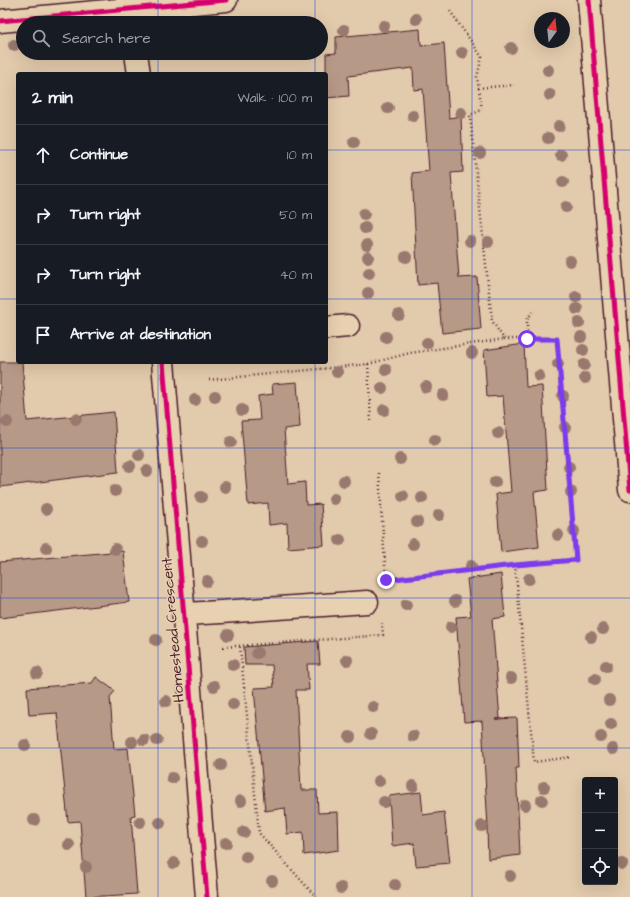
<!DOCTYPE html>
<html lang="en">
<head>
<meta charset="utf-8">
<style>
	:root { --surface:#171b24; --page:#242831; --text:#f1f3f6; --muted:#9ea1a6; --line:#363941 }
	body { margin:0; font-family:"Architects Daughter",sans-serif; background:var(--page); color:var(--text) }
	.controls { position:absolute; right:12px; bottom:12px; display:grid; overflow:hidden; border-radius:4px; box-shadow:0 4px 16px #0002 }
	.controls button { width:36px; height:36px; display:grid; place-items:center; padding:0; border:0; border-bottom:1px solid var(--line); background:var(--surface); color:var(--text); font:20px sans-serif }
	.compass { position:absolute; left:534px; top:12px; width:36px; height:36px; border-radius:50%; background:var(--surface); box-shadow:0 4px 16px #0002; rotate:15deg }
	.stop { position:absolute; width:12px; height:12px; margin:-9px; border:3px solid #7c3aed; border-radius:50%; background:#fff }
	.stop.end { background:#7c3aed; border-color:#fff; box-shadow:0 1px 4px #0008 }
	.list { margin:0; padding:0; list-style:none }
	h2 { display:flex; justify-content:space-between; align-items:center; height:52px; margin:0; padding:0 16px; font-size:17px }
	h2 small { font-size:13px; font-weight:400; color:var(--muted) }
	.list li { display:grid; grid-template-columns:26px 1fr auto; gap:12px; align-items:center; box-sizing:border-box; height:60px; padding:0 16px; border-top:1px solid var(--line) }
	.list b { display:block; font-size:15px; white-space:nowrap }
	.list em { font-size:13px; font-style:normal; color:var(--muted) }
	.icon { flex:none; width:22px; height:22px; fill:none; stroke:currentColor; stroke-width:2; stroke-linecap:round; stroke-linejoin:round }
	.map { position:relative; flex:none; width:630px; height:897px; overflow:hidden }
	.search { position:absolute; background:var(--surface); box-shadow:0 4px 16px #0002; left:16px; top:16px; width:312px; height:44px; display:flex; align-items:center; gap:10px; box-sizing:border-box; padding:0 14px; border-radius:22px; color:var(--muted); font-size:15px }
	.panel { position:absolute; background:var(--surface); box-shadow:0 4px 16px #0002; left:16px; top:72px; width:312px; height:292px; border-radius:4px }
	.map>svg:first-child { display:block }
	.building { fill:#b79988; stroke:#4a1f2b }
	.lines { fill:none; stroke-linecap:round; stroke-linejoin:round }
	.minor-casing { stroke:#4a1f2b; stroke-width:25 }
	.major-casing { stroke:#4a1f2b; stroke-width:25 }
	.path { stroke:#4a1f2b; stroke-width:2.5; stroke-dasharray:1 3; stroke-linecap:butt }
	.minor { stroke:#e8d1b1; stroke-width:22 }
	.major { stroke:#e8d1b1; stroke-width:22 }
	.cycleway-casing { stroke:#e8d1b1; stroke-width:8 }
	.cycleway { stroke:#d6006c; stroke-width:5 }
	.tree { fill:#99786e }
	.route { stroke:#7c3aed; stroke-width:5 }
	.grid { fill:none; stroke:#1d4ed8; stroke-width:1; stroke-opacity:0.55 }
	.labels { text-anchor:middle; dominant-baseline:central; stroke-width:3; stroke-linejoin:round; paint-order:stroke }
	.street-label { font-size:15px; fill:#4a1f2b; stroke:#e8d1b1 }
</style>
</head>
<body>
<div class="map">
<svg width="630" height="897" viewBox="0 0 630 897">
	<rect width="100%" height="100%" fill="#e2caac"/>
	<filter id="ink" filterUnits="userSpaceOnUse"><feTurbulence type="fractalNoise" baseFrequency=".025" numOctaves="2"/><feDisplacementMap in="SourceGraphic" scale="8" xChannelSelector="R" yChannelSelector="G"/><feConvolveMatrix kernelMatrix="1 2 1 2 8 2 1 2 1" color-interpolation-filters="sRGB"/></filter>
	<g filter="url(#ink)">
		<!-- building -->
		<path class="building" d="M420 29 421 46 444 43 449 118 461 116 463 172 451 173 459 278 477 277 481 329 442 333 437 283 418 285 412 173 429 171 423 89 414 90 413 68 348 76 349 96 326 98V54L336 53V37Z
			M524 344 526 387 542 386 548 490 534 492 539 547 501 552 496 494 511 492 503 396 487 397 484 350Z
			M0 362H22L27 421 114 412 118 472 0 487Z
			M297 382 300 427 284 429 288 484 305 482 306 505 321 504 324 545 288 548 287 523 269 525 268 503 248 505 241 421 260 420 258 396 273 394 272 384Z
			M123 551 129 602 0 618V562Z
			M501 574 505 617 492 619 500 719H495L517 718 519 768H516L520 855 488 859 487 828H488L482 721 464 722 456 617 471 616 467 579Z
			M318 641 320 664H307L309 690H296L301 790H317L318 813 338 812 339 850 304 855 303 832 287 834 285 808 265 811 254 688 274 687 272 665H245L244 647Z
			M96 677 115 691 110 697 114 749 128 748 135 815 131 816 137 894 86 897 80 821 68 822 57 713 29 715 27 688 92 683Z
			M421 792 423 815 444 812 450 863 416 866 414 843 392 846 389 796Z"/>
		<g class="lines">
			<defs>
				<path id="minor" d="M0 21 226 0
					M136 53 139 74
					M326 328 348 326
					M163 362 207 897
					M184 614 221 612 367 602"/>
				<path id="major" d="M589 0 630 490"/>
			</defs>
			<!-- minor casing -->
			<use href="#minor" class="minor-casing"/>
			<!-- major casing -->
			<use href="#major" class="major-casing"/>
			<!-- path -->
			<path class="path" d="M450 11 482 57 477 77 482 110 470 115 492 321 504 339H557L576 560 515 565 534 762 571 757
				M478 88 514 85
				M527 339V320L532 312
				M368 364 371 423
				M209 380 368 364 410 353 504 339
				M379 473 386 580 515 565
				M223 647 383 635 382 623
				M240 647 259 833 316 897"/>
			<!-- minor -->
			<use href="#minor" class="minor"/>
			<!-- major -->
			<use href="#major" class="major"/>
			<defs>
				<path id="cycleway" d="M589 0 630 490
					M0 21 226 0
					M163 362 207 897"/>
			</defs>
			<!-- cycleway casing -->
			<use href="#cycleway" class="cycleway-casing"/>
			<!-- cycleway -->
			<use href="#cycleway" class="cycleway"/>
		</g>
		<!-- trees -->
		<g class="tree">
			<circle cx="416" cy="19" r="6"/>
			<circle cx="384" cy="26" r="6"/>
			<circle cx="344" cy="30" r="6"/>
			<circle cx="14" cy="45" r="6"/>
			<circle cx="511" cy="48" r="6"/>
			<circle cx="462" cy="53" r="6"/>
			<circle cx="548" cy="70" r="6"/>
			<circle cx="550" cy="95" r="6"/>
			<circle cx="388" cy="108" r="6"/>
			<circle cx="461" cy="113" r="6"/>
			<circle cx="413" cy="116" r="6"/>
			<circle cx="559" cy="126" r="6"/>
			<circle cx="548" cy="138" r="6"/>
			<circle cx="354" cy="142" r="6"/>
			<circle cx="480" cy="153" r="6"/>
			<circle cx="561" cy="155" r="6"/>
			<circle cx="563" cy="182" r="6"/>
			<circle cx="566" cy="207" r="6"/>
			<circle cx="364" cy="214" r="6"/>
			<circle cx="365" cy="228" r="6"/>
			<circle cx="470" cy="241" r="6"/>
			<circle cx="488" cy="242" r="6"/>
			<circle cx="367" cy="245" r="6"/>
			<circle cx="368" cy="257" r="6"/>
			<circle cx="406" cy="257" r="6"/>
			<circle cx="570" cy="261" r="6"/>
			<circle cx="369" cy="273" r="6"/>
			<circle cx="368" cy="293" r="6"/>
			<circle cx="576" cy="297" r="6"/>
			<circle cx="577" cy="309" r="6"/>
			<circle cx="399" cy="315" r="6"/>
			<circle cx="579" cy="323" r="6"/>
			<circle cx="386" cy="337" r="6"/>
			<circle cx="581" cy="337" r="6"/>
			<circle cx="427" cy="343" r="6"/>
			<circle cx="583" cy="350" r="6"/>
			<circle cx="472" cy="353" r="6"/>
			<circle cx="558" cy="364" r="6"/>
			<circle cx="584" cy="365" r="6"/>
			<circle cx="386" cy="370" r="6"/>
			<circle cx="337" cy="372" r="6"/>
			<circle cx="539" cy="376" r="6"/>
			<circle cx="585" cy="378" r="6"/>
			<circle cx="426" cy="387" r="6"/>
			<circle cx="382" cy="388" r="6"/>
			<circle cx="443" cy="395" r="6"/>
			<circle cx="215" cy="396" r="6"/>
			<circle cx="563" cy="396" r="6"/>
			<circle cx="195" cy="400" r="6"/>
			<circle cx="242" cy="410" r="6"/>
			<circle cx="384" cy="410" r="6"/>
			<circle cx="76" cy="419" r="6"/>
			<circle cx="7" cy="422" r="6"/>
			<circle cx="565" cy="427" r="6"/>
			<circle cx="498" cy="433" r="6"/>
			<circle cx="435" cy="440" r="6"/>
			<circle cx="231" cy="442" r="6"/>
			<circle cx="139" cy="455" r="6"/>
			<circle cx="400" cy="459" r="6"/>
			<circle cx="130" cy="466" r="6"/>
			<circle cx="569" cy="467" r="6"/>
			<circle cx="147" cy="471" r="6"/>
			<circle cx="344" cy="481" r="6"/>
			<circle cx="495" cy="482" r="6"/>
			<circle cx="225" cy="487" r="6"/>
			<circle cx="115" cy="491" r="6"/>
			<circle cx="571" cy="492" r="6"/>
			<circle cx="403" cy="496" r="6"/>
			<circle cx="201" cy="497" r="6"/>
			<circle cx="422" cy="498" r="6"/>
			<circle cx="334" cy="499" r="6"/>
			<circle cx="46" cy="509" r="6"/>
			<circle cx="439" cy="515" r="6"/>
			<circle cx="417" cy="522" r="6"/>
			<circle cx="574" cy="531" r="6"/>
			<circle cx="558" cy="535" r="6"/>
			<circle cx="340" cy="540" r="6"/>
			<circle cx="202" cy="541" r="6"/>
			<circle cx="413" cy="544" r="6"/>
			<circle cx="46" cy="548" r="6"/>
			<circle cx="115" cy="549" r="6"/>
			<circle cx="471" cy="566" r="6"/>
			<circle cx="529" cy="579" r="6"/>
			<circle cx="207" cy="581" r="6"/>
			<circle cx="455" cy="601" r="6"/>
			<circle cx="406" cy="605" r="6"/>
			<circle cx="451" cy="627" r="6"/>
			<circle cx="603" cy="629" r="6"/>
			<circle cx="228" cy="635" r="6"/>
			<circle cx="591" cy="637" r="6"/>
			<circle cx="156" cy="640" r="6"/>
			<circle cx="257" cy="653" r="6"/>
			<circle cx="347" cy="660" r="6"/>
			<circle cx="233" cy="665" r="6"/>
			<circle cx="606" cy="666" r="6"/>
			<circle cx="37" cy="673" r="6"/>
			<circle cx="511" cy="678" r="6"/>
			<circle cx="595" cy="679" r="6"/>
			<circle cx="214" cy="686" r="6"/>
			<circle cx="609" cy="700" r="6"/>
			<circle cx="166" cy="701" r="6"/>
			<circle cx="233" cy="704" r="6"/>
			<circle cx="373" cy="707" r="6"/>
			<circle cx="611" cy="724" r="6"/>
			<circle cx="371" cy="734" r="6"/>
			<circle cx="413" cy="736" r="6"/>
			<circle cx="350" cy="737" r="6"/>
			<circle cx="601" cy="737" r="6"/>
			<circle cx="144" cy="740" r="6"/>
			<circle cx="157" cy="740" r="6"/>
			<circle cx="132" cy="742" r="6"/>
			<circle cx="25" cy="745" r="6"/>
			<circle cx="613" cy="749" r="6"/>
			<circle cx="221" cy="765" r="6"/>
			<circle cx="172" cy="778" r="6"/>
			<circle cx="379" cy="781" r="6"/>
			<circle cx="413" cy="786" r="6"/>
			<circle cx="544" cy="787" r="6"/>
			<circle cx="542" cy="800" r="6"/>
			<circle cx="241" cy="801" r="6"/>
			<circle cx="384" cy="802" r="6"/>
			<circle cx="525" cy="805" r="6"/>
			<circle cx="34" cy="820" r="6"/>
			<circle cx="140" cy="822" r="6"/>
			<circle cx="160" cy="823" r="6"/>
			<circle cx="482" cy="826" r="6"/>
			<circle cx="244" cy="832" r="6"/>
			<circle cx="226" cy="843" r="6"/>
			<circle cx="69" cy="845" r="6"/>
			<circle cx="246" cy="857" r="6"/>
			<circle cx="174" cy="863" r="6"/>
			<circle cx="622" cy="864" r="6"/>
			<circle cx="86" cy="867" r="6"/>
			<circle cx="510" cy="876" r="6"/>
			<circle cx="272" cy="881" r="6"/>
			<circle cx="395" cy="885" r="6"/>
			<circle cx="341" cy="888" r="6"/>
		</g>
	</g>
	<g class="lines" filter="url(#ink)">
		<!-- route -->
		<path class="route" d="M386 580 515 565 576 560 557 339H527"/>
	</g>
	<!-- grid -->
	<path class="grid" d="M158 0V23M315 0V23M472 0V897M158 53V74M315 53V74M0 150H18M326 150H630M0 299H18M326 299H630M158 362V897M315 362V897M0 448H630M0 598H630M0 748H630"/>
	<g class="labels">
		<!-- street labels -->
		<g class="street-label">
			<text transform="translate(173 630) rotate(-95)">Homestead Crescent</text>
		</g>
	</g>
</svg>
<div class="controls">
<button>+</button>
<button>−</button>
<button><svg class="icon" aria-label="locate" viewBox="0 0 24 24"><circle cx="12" cy="12" r="6"/><path d="M12 2v4M12 18v4M2 12h4M18 12h4"/></svg></button>
</div>
<svg class="compass" viewBox="-18 -18 36 36"><path d="M0-13l5 13h-10z" fill="#e53935"/><path d="M0 13l5-13h-10z" fill="#9ea1a6"/></svg>
<div class="stop" style="left:527px;top:339px"></div>
<div class="stop end" style="left:386px;top:580px"></div>
<div class="search"><svg class="icon" aria-label="search" viewBox="0 0 24 24"><circle cx="10" cy="10" r="6"/><path d="M15 15l6 6"/></svg>Search here</div>
<section class="panel">
<h2>2 min<small>Walk · 100 m</small></h2>
<ul class="list">
<li><svg class="icon" aria-label="ahead" viewBox="0 0 24 24"><path d="M12 20V5M6 11l6-6 6 6"/></svg><div><b>Continue</b></div><em>10 m</em></li>
<li><svg class="icon" aria-label="right" viewBox="0 0 24 24"><path d="M7 20v-9h11M14 6l5 5-5 5"/></svg><div><b>Turn right</b></div><em>50 m</em></li>
<li><svg class="icon" aria-label="right" viewBox="0 0 24 24"><path d="M7 20v-9h11M14 6l5 5-5 5"/></svg><div><b>Turn right</b></div><em>40 m</em></li>
<li><svg class="icon" aria-label="arrive" viewBox="0 0 24 24"><path d="M6 21V4h12l-3 4 3 4H6"/></svg><div><b>Arrive at destination</b></div></li>
</ul>
</section>
</div>
</body>
</html>
